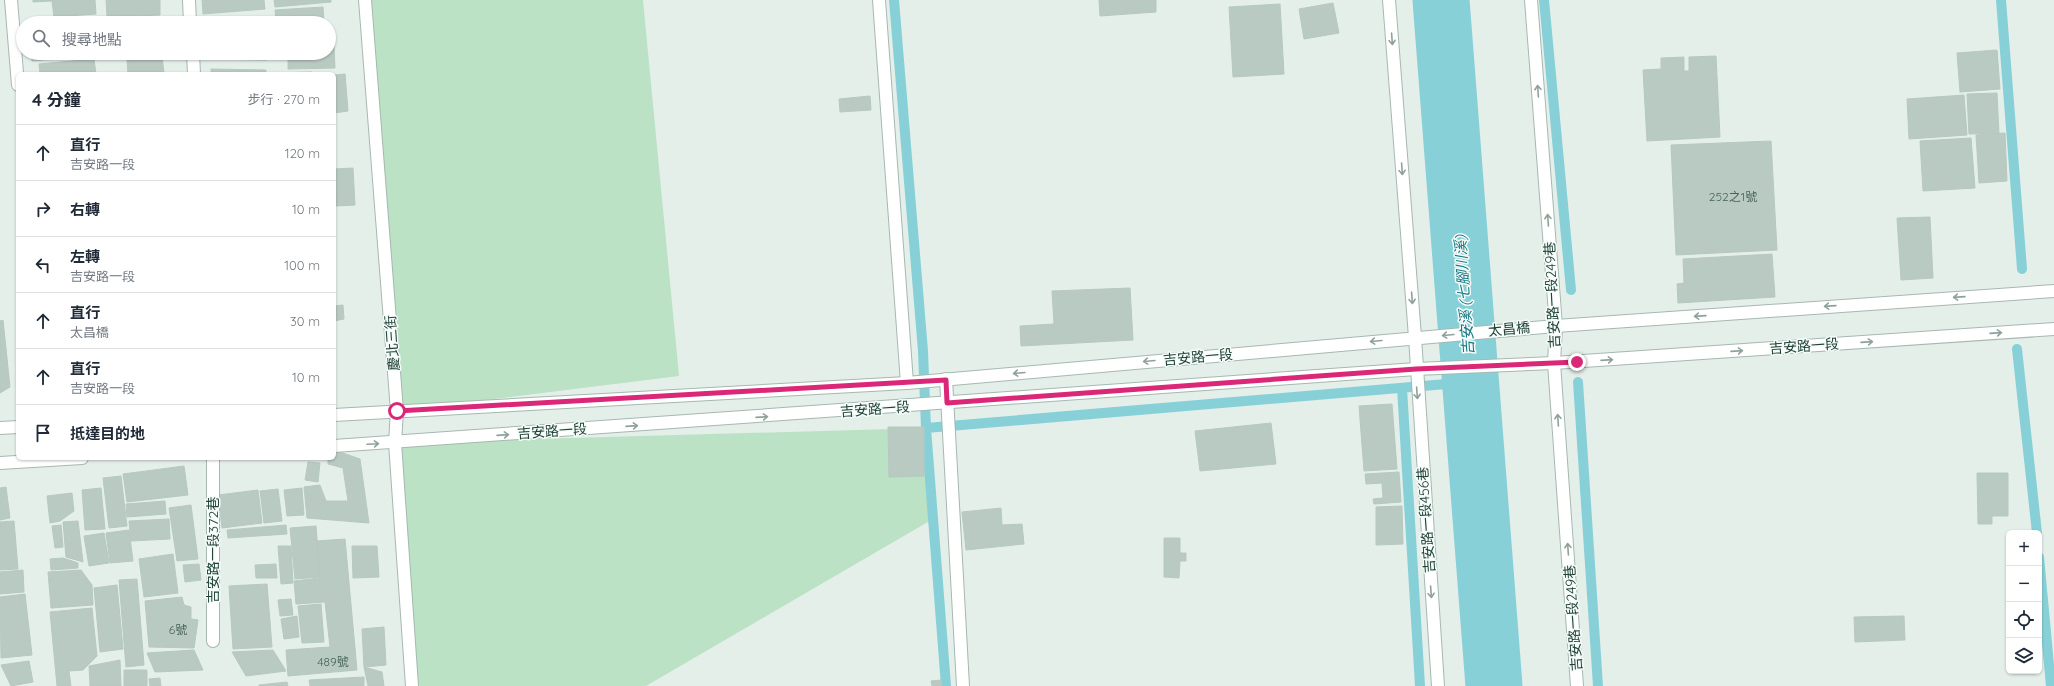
<!DOCTYPE html>
<html lang="zh-TW">
<head>
<meta charset="utf-8">
<style>
	:root { --surface:#fff; --page:#f6f6f7; --text:#1f2937; --muted:#747a83; --line:#e0e1e3 }
	body { margin:0; font-family:Quicksand,"Noto Sans TC",sans-serif; background:var(--page); color:var(--text) }
	.controls { position:absolute; right:12px; bottom:12px; display:grid; overflow:hidden; border-radius:6px; box-shadow:0 1px 3px #0004 }
	.controls button { width:36px; height:36px; display:grid; place-items:center; padding:0; border:0; border-bottom:1px solid var(--line); background:var(--surface); color:var(--text); font:20px sans-serif }
	.stop { position:absolute; width:12px; height:12px; margin:-9px; border:3px solid #db2777; border-radius:50%; background:#fff }
	.stop.end { background:#db2777; border-color:#fff; box-shadow:0 1px 4px #0008 }
	.list { margin:0; padding:0; list-style:none }
	h2 { display:flex; justify-content:space-between; align-items:center; height:52px; margin:0; padding:0 16px; font-size:17px }
	h2 small { font-size:13px; font-weight:400; color:var(--muted) }
	.list li { display:grid; grid-template-columns:26px 1fr auto; gap:12px; align-items:center; box-sizing:border-box; height:56px; padding:0 16px; border-top:1px solid var(--line) }
	.list b { display:block; font-size:15px; white-space:nowrap }
	.list p { margin:0; font-size:13px; white-space:nowrap; color:var(--muted) }
	.list em { font-size:13px; font-style:normal; color:var(--muted) }
	.icon { flex:none; width:22px; height:22px; fill:none; stroke:currentColor; stroke-width:2; stroke-linecap:round; stroke-linejoin:round }
	.map { position:relative; flex:none; width:2054px; height:686px; overflow:hidden }
	.search { position:absolute; background:var(--surface); box-shadow:0 1px 3px #0004; left:16px; top:16px; width:320px; height:44px; display:flex; align-items:center; gap:10px; box-sizing:border-box; padding:0 14px; border-radius:22px; color:var(--muted); font-size:15px }
	.panel { position:absolute; background:var(--surface); box-shadow:0 1px 3px #0004; left:16px; top:72px; width:320px; height:388px; border-radius:6px }
	.map>svg:first-child { display:block }
	.green { fill:#bbe2c4 }
	.lines { fill:none; stroke-linecap:round; stroke-linejoin:round }
	.stream { stroke:#88d0d8; stroke-width:10 }
	.river { stroke:#88d0d8; stroke-width:57 }
	.building { fill:#b9cac2; stroke:#b6c9c0 }
	.service-casing { stroke:#a6b8b1; stroke-width:14 }
	.minor-casing { stroke:#a6b8b1; stroke-width:14 }
	.tertiary-casing { stroke:#a6b8b1; stroke-width:14 }
	.service { stroke:#fff; stroke-width:12 }
	.minor { stroke:#fff; stroke-width:12 }
	.tertiary { stroke:#fff; stroke-width:12 }
	.oneway { stroke:#90a19c }
	.route { stroke:#db2777; stroke-width:5 }
	.labels { text-anchor:middle; dominant-baseline:central; stroke-width:3; stroke-linejoin:round; paint-order:stroke }
	.number-label { font-size:12px; fill:#47655a }
	.street-label { font-size:14px; fill:#214338; stroke:#f5fbf8 }
	.water-label { font-size:15px; font-style:italic; fill:#157885; stroke:#f5fbf8 }
</style>
</head>
<body>
<div class="map">
<svg width="2054" height="686" viewBox="0 0 2054 686">
	<rect width="100%" height="100%" fill="#e4efea"/>
	<!-- green -->
	<path class="green" d="M371 0H643L679 376 397 411Z
		M926 428 933 519 646 686H420L411 675 395 443Z"/>
	<g class="lines">
		<!-- stream -->
		<path class="stream" d="M894 0 923 351 926 428 946 686
			M1544 0 1571 290
			M2001 0 2022 269
			M2017 349 2037 533
			M1578 382 1598 686
			M1402 388 1420 686
			M926 428 1470 382
			M2039 557 2051 686"/>
		<!-- river -->
		<path class="river" d="M1441 0 1494 686"/>
	</g>
	<!-- building -->
	<path class="building" d="M33 0H95L96 14 54 17 52 1 33 2Z
		M106 0H160V15L107 17Z
		M202 0H264L265 9 203 14Z
		M274 0H331V2L275 7Z
		M1099 0H1156V12L1100 16Z
		M1333 3 1339 33 1304 39 1299 9Z
		M1280 4 1284 74 1233 77 1229 7Z
		M323 7 324 23H276L275 10Z
		M155 18V23H106V21Z
		M225 20H247V23H225Z
		M329 45H334L335 68 288 69V53H329Z
		M1997 50 2000 89 1960 92 1957 53Z
		M31 53H95V55L32 61Z
		M107 53H157L107 55Z
		M206 53H267V60L206 59Z
		M1716 56 1720 137 1647 141 1643 70 1661 69V58L1684 57V71H1689V57Z
		M162 57 164 73 128 74 127 60Z
		M94 59 96 74H40L39 64Z
		M211 69 266 70V74H211Z
		M312 72V74H275L274 73Z
		M345 74 348 111 334 113V75Z
		M1997 93 1999 133 1969 134 1967 94Z
		M1964 95 1967 135 1909 139 1907 99Z
		M870 96 871 110 840 112 839 99Z
		M2005 133 2007 181 1979 183 1976 135Z
		M1971 138 1975 188 1923 191 1920 141Z
		M1771 141 1777 250 1676 255 1671 145Z
		M353 168 355 205 336 206 334 169Z
		M1930 217 1933 278 1901 280 1897 218Z
		M1772 254 1775 297 1678 303 1677 284 1684 283 1683 259Z
		M1130 288 1133 340 1021 346 1020 326 1054 324 1052 291Z
		M343 305 344 319 334 321V306Z
		M3 320 10 387 0 393V321Z
		M1392 404 1397 469 1364 471 1359 406Z
		M1271 423 1276 464 1200 471 1195 431Z
		M888 427H924V476L889 477Z
		M334 450 360 459 369 523 307 518 304 487 320 485 326 501H348L343 468 328 464V458H334Z
		M308 462 320 463 318 482 305 480Z
		M184 466 188 495 127 502 123 474Z
		M1399 472 1401 502 1374 504 1373 499 1383 498 1382 483 1366 484 1365 474Z
		M1977 473H2008V516H1992V524H1978Z
		M121 476 127 526 109 528 103 478Z
		M6 487 10 518 0 520V488Z
		M101 488 105 529 85 530 82 490Z
		M302 488 304 515 287 516 284 490Z
		M278 489 282 521 264 523 260 491Z
		M258 490 262 523 222 528 218 495Z
		M72 493 74 511 60 521 50 523 47 496Z
		M165 501 166 514 127 517 126 504Z
		M191 505 198 559 177 561 169 508Z
		M1402 506 1403 544 1376 545V507Z
		M1001 508 1002 525 1022 524 1024 544 966 550 962 512Z
		M169 519 170 539 131 541 129 521Z
		M14 521 18 569 0 570V522Z
		M78 521 83 562 66 557 63 522Z
		M61 525 63 547 55 548 52 526Z
		M286 525 287 534 228 538 227 530Z
		M316 526 320 577 295 579 290 528Z
		M129 530 133 561 110 563 106 533Z
		M104 533 109 563 89 566 84 536Z
		M1164 538H1180V553H1186V561H1180L1179 578 1164 577Z
		M345 539 357 670 288 676 286 650 330 647 325 602 296 604 294 581 320 578 317 541Z
		M278 546H291L293 583 281 584Z
		M352 546H377L379 577 353 578Z
		M173 554 178 593 144 597 139 559Z
		M63 558 78 563V568L51 570 50 559Z
		M199 564 201 580 185 582 183 565Z
		M276 564 277 578H256L255 565Z
		M23 570 24 592 0 594V572Z
		M81 570 92 585 93 605 51 608 48 572Z
		M137 579 144 665 126 667 119 580Z
		M267 584 272 647 233 649 229 586Z
		M117 585 123 649 100 652 94 588Z
		M25 594 32 655 1 658 0 597Z
		M182 597 184 605 191 607V619L198 620 194 648 149 647 145 601Z
		M291 599 293 615 280 616 278 600Z
		M321 604 324 642 302 643 298 606Z
		M92 608 97 656 83 670 69 671 71 686H57L50 612Z
		M297 616 299 637 284 639 281 619Z
		M1904 616 1905 640 1855 642 1854 617Z
		M384 627 386 665 364 667 362 629Z
		M194 650 203 670 155 672 147 653Z
		M273 650 286 671 246 676 232 652Z
		M120 660 121 686H90L89 666Z
		M29 661 33 682 11 686 1 665Z
		M364 667 382 672 384 686H368Z
		M124 670H147V686H124Z
		M364 677V686H310L309 680Z
		M160 678 161 686H150L149 679Z
		M941 680 942 686H932L931 681Z
		M287 682 288 686H259V685Z"/>
	<g class="lines">
		<defs>
			<path id="service" d="M189 0 190 23
				M879 0 907 383
				M193 53 194 74
				M946 379 963 686
				M213 458V641"/>
			<path id="minor" d="M11 0 18 85
				M365 0 397 411 395 443 412 686
				M1389 0 1415 337 1438 686
				M1531 0 1556 326 1554 363 1577 686"/>
			<path id="tertiary" d="M334 415 907 383 1556 326 2054 291
				M0 428 18 427
				M334 446 1416 369 1554 363 2054 329
				M0 463 82 458"/>
		</defs>
		<!-- service casing -->
		<use href="#service" class="service-casing"/>
		<!-- minor casing -->
		<use href="#minor" class="minor-casing"/>
		<!-- tertiary casing -->
		<use href="#tertiary" class="tertiary-casing"/>
		<!-- service -->
		<use href="#service" class="service"/>
		<!-- minor -->
		<use href="#minor" class="minor"/>
		<!-- tertiary -->
		<use href="#tertiary" class="tertiary"/>
	</g>
	<!-- one-way arrows -->
	<defs><path id="oneway-shaft" d="M-6 0H5M1.5-3L5.5 0L1.5 3" fill="none" stroke-width="1.6" stroke-linecap="round" stroke-linejoin="round"/></defs>
	<g class="oneway">
		<use href="#oneway-shaft" transform="translate(1392 39) rotate(86)"/>
		<use href="#oneway-shaft" transform="translate(1538 91) rotate(-94)"/>
		<use href="#oneway-shaft" transform="translate(1402 169) rotate(86)"/>
		<use href="#oneway-shaft" transform="translate(1548 220) rotate(-94)"/>
		<use href="#oneway-shaft" transform="translate(1959 297) rotate(176)"/>
		<use href="#oneway-shaft" transform="translate(1412 298) rotate(86)"/>
		<use href="#oneway-shaft" transform="translate(1830 306) rotate(176)"/>
		<use href="#oneway-shaft" transform="translate(1700 316) rotate(176)"/>
		<use href="#oneway-shaft" transform="translate(1996 333) rotate(-4)"/>
		<use href="#oneway-shaft" transform="translate(1448 335) rotate(175)"/>
		<use href="#oneway-shaft" transform="translate(1376 341) rotate(175)"/>
		<use href="#oneway-shaft" transform="translate(1867 342) rotate(-4)"/>
		<use href="#oneway-shaft" transform="translate(1737 351) rotate(-4)"/>
		<use href="#oneway-shaft" transform="translate(1607 360) rotate(-4)"/>
		<use href="#oneway-shaft" transform="translate(1149 361) rotate(175)"/>
		<use href="#oneway-shaft" transform="translate(1019 373) rotate(175)"/>
		<use href="#oneway-shaft" transform="translate(1417 393) rotate(86)"/>
		<use href="#oneway-shaft" transform="translate(762 417) rotate(-4)"/>
		<use href="#oneway-shaft" transform="translate(1558 420) rotate(-94)"/>
		<use href="#oneway-shaft" transform="translate(632 426) rotate(-4)"/>
		<use href="#oneway-shaft" transform="translate(503 435) rotate(-4)"/>
		<use href="#oneway-shaft" transform="translate(373 444) rotate(-3)"/>
		<use href="#oneway-shaft" transform="translate(1568 549) rotate(-94)"/>
		<use href="#oneway-shaft" transform="translate(1431 592) rotate(86)"/>
	</g>
	<g class="lines">
		<!-- route -->
		<path class="route" d="M397 411 946 380 947 403 1416 369 1577 362"/>
	</g>
	<g class="labels">
		<!-- number labels -->
		<g class="number-label">
			<text x="1733" y="196">252之1號</text>
			<text x="178" y="629">6號</text>
			<text x="333" y="661">489號</text>
		</g>
		<!-- street labels -->
		<g class="street-label">
			<text transform="translate(1552 295) rotate(-93)">吉安路一段249巷</text>
			<text transform="translate(1509 329) rotate(-5)">太昌橋</text>
			<text transform="translate(392 343) rotate(-94)">慶北三街</text>
			<text transform="translate(1804 346) rotate(-4)">吉安路一段</text>
			<text transform="translate(1198 357) rotate(-5)">吉安路一段</text>
			<text transform="translate(875 409) rotate(-4)">吉安路一段</text>
			<text transform="translate(552 431) rotate(-4)">吉安路一段</text>
			<text transform="translate(1426 520) rotate(-94)">吉安路一段456巷</text>
			<text transform="translate(213 550) rotate(-90)">吉安路一段372巷</text>
			<text transform="translate(1573 618) rotate(-94)">吉安路一段249巷</text>
		</g>
		<!-- water labels -->
		<g class="water-label">
			<text transform="translate(1464 295) rotate(-94)">吉安溪 (七腳川溪)</text>
		</g>
	</g>
</svg>
<div class="controls">
<button>+</button>
<button>−</button>
<button><svg class="icon" aria-label="locate" viewBox="0 0 24 24"><circle cx="12" cy="12" r="6"/><path d="M12 2v4M12 18v4M2 12h4M18 12h4"/></svg></button>
<button><svg class="icon" aria-label="layers" viewBox="0 0 24 24"><path d="M12 4l9 5-9 5-9-5zM3 14l9 5 9-5"/></svg></button>
</div>
<div class="stop" style="left:397px;top:411px"></div>
<div class="stop end" style="left:1577px;top:362px"></div>
<div class="search"><svg class="icon" aria-label="search" viewBox="0 0 24 24"><circle cx="10" cy="10" r="6"/><path d="M15 15l6 6"/></svg>搜尋地點</div>
<section class="panel">
<h2>4 分鐘<small>步行 · 270 m</small></h2>
<ul class="list">
<li><svg class="icon" aria-label="ahead" viewBox="0 0 24 24"><path d="M12 20V5M6 11l6-6 6 6"/></svg><div><b>直行</b><p>吉安路一段</p></div><em>120 m</em></li>
<li><svg class="icon" aria-label="right" viewBox="0 0 24 24"><path d="M7 20v-9h11M14 6l5 5-5 5"/></svg><div><b>右轉</b></div><em>10 m</em></li>
<li><svg class="icon" aria-label="left" viewBox="0 0 24 24"><path d="M17 20v-9H6M10 6l-5 5 5 5"/></svg><div><b>左轉</b><p>吉安路一段</p></div><em>100 m</em></li>
<li><svg class="icon" aria-label="ahead" viewBox="0 0 24 24"><path d="M12 20V5M6 11l6-6 6 6"/></svg><div><b>直行</b><p>太昌橋</p></div><em>30 m</em></li>
<li><svg class="icon" aria-label="ahead" viewBox="0 0 24 24"><path d="M12 20V5M6 11l6-6 6 6"/></svg><div><b>直行</b><p>吉安路一段</p></div><em>10 m</em></li>
<li><svg class="icon" aria-label="arrive" viewBox="0 0 24 24"><path d="M6 21V4h12l-3 4 3 4H6"/></svg><div><b>抵達目的地</b></div></li>
</ul>
</section>
</div>
</body>
</html>
